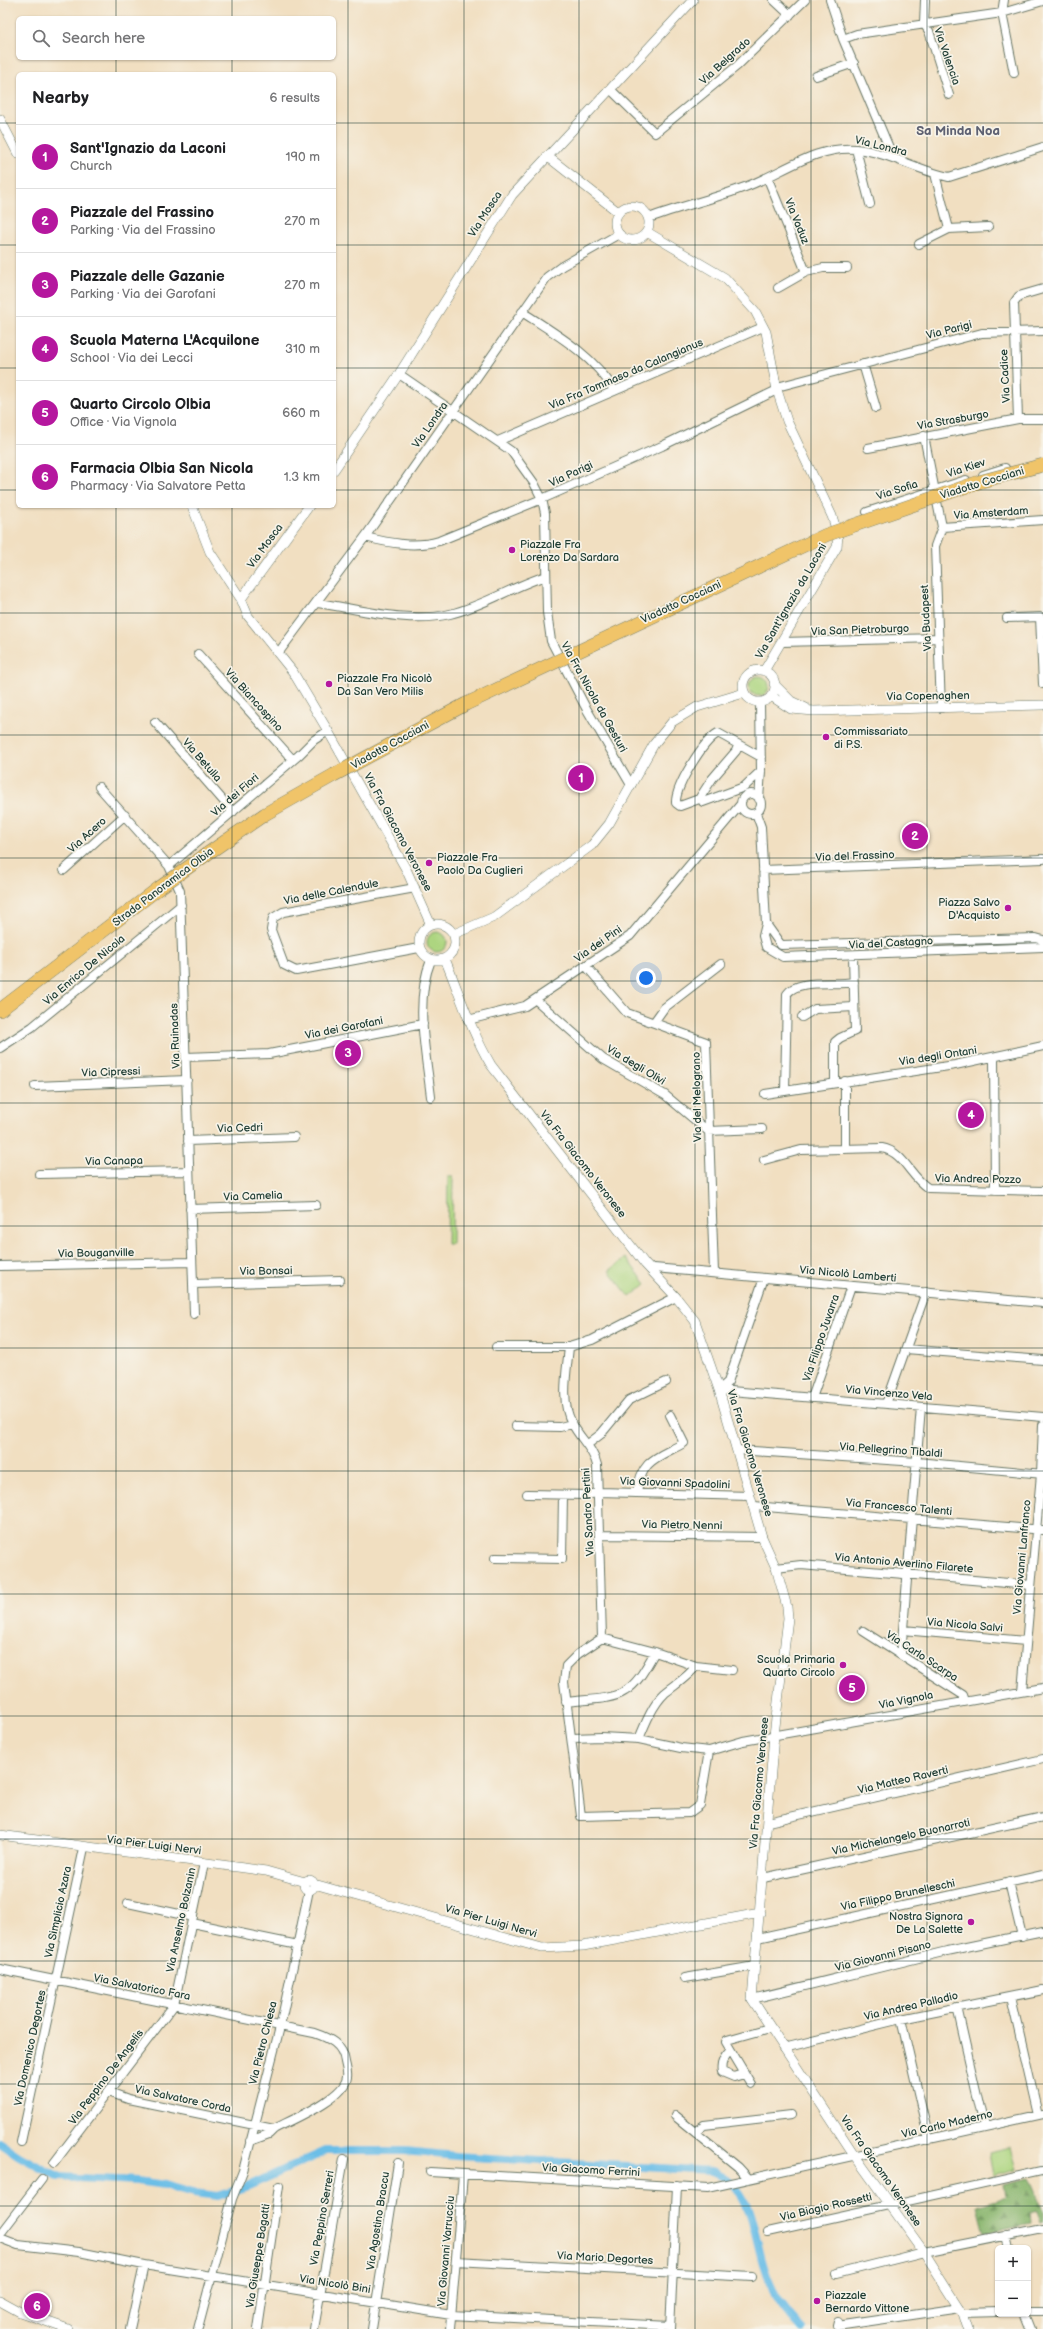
<!DOCTYPE html>
<html lang="en">
<head>
<meta charset="utf-8">
<style>
	:root { --surface:#fff; --page:#f2f2f2; --text:#202124; --muted:#757577; --line:#e0e0e0; --accent:#b5179e }
	body { margin:0; font-family:"Balsamiq Sans",sans-serif; background:var(--page); color:var(--text) }
	.controls { position:absolute; right:12px; bottom:12px; display:grid; overflow:hidden; border-radius:6px; box-shadow:0 1px 3px #0004 }
	.controls button { width:36px; height:36px; display:grid; place-items:center; padding:0; border:0; border-bottom:1px solid var(--line); background:var(--surface); color:var(--text); font:20px sans-serif }
	.you { position:absolute; left:646px; top:978px; width:14px; height:14px; margin:-10px; border:3px solid #fff; border-radius:50%; background:#1a73e8; box-shadow:0 0 0 6px #1a73e833 }
	.badge { display:grid; place-items:center; width:26px; height:26px; border-radius:50%; background:var(--accent); color:#fff; font-size:13px; font-weight:700 }
	.pin { position:absolute; translate:-50% -50%; border:2px solid #fff; box-shadow:0 1px 4px #0006 }
	.list { margin:0; padding:0; list-style:none }
	h2 { display:flex; justify-content:space-between; align-items:center; height:52px; margin:0; padding:0 16px; font-size:17px }
	h2 small { font-size:13px; font-weight:400; color:var(--muted) }
	.list li { display:grid; grid-template-columns:26px 1fr auto; gap:12px; align-items:center; box-sizing:border-box; height:64px; padding:0 16px; border-top:1px solid var(--line) }
	.list b { display:block; font-size:15px; white-space:nowrap }
	.list p { margin:0; font-size:13px; white-space:nowrap; color:var(--muted) }
	.list em { font-size:13px; font-style:normal; color:var(--muted) }
	.icon { flex:none; width:22px; height:22px; fill:none; stroke:currentColor; stroke-width:2; stroke-linecap:round; stroke-linejoin:round }
	.map { position:relative; flex:none; width:1043px; height:2329px; overflow:hidden }
	.search { position:absolute; background:var(--surface); box-shadow:0 1px 3px #0004; left:16px; top:16px; width:320px; height:44px; display:flex; align-items:center; gap:10px; box-sizing:border-box; padding:0 14px; border-radius:6px; color:var(--muted); font-size:15px }
	.panel { position:absolute; background:var(--surface); box-shadow:0 1px 3px #0004; left:16px; top:72px; width:320px; height:436px; border-radius:6px }
	.map>svg:first-child { display:block }
	.green { fill:#add580; stroke:#66895a }
	.forest { fill:url(#forest-firs); stroke:#547a51 }
	.lines { fill:none; stroke-linecap:round; stroke-linejoin:round }
	.canal { stroke:#6bbee7; stroke-width:8 }
	.minor-casing { stroke:#687665; stroke-width:10 }
	.tertiary-casing { stroke:#687665; stroke-width:10 }
	.trunk-casing { stroke:#687665; stroke-width:14 }
	.minor { stroke:#fff; stroke-width:8 }
	.tertiary { stroke:#fff; stroke-width:9 }
	.trunk { stroke:#f0c469; stroke-width:13 }
	.trunk-bridge-casing { stroke:#687665; stroke-width:14; stroke-linecap:butt }
	.trunk-bridge { stroke:#f0c469; stroke-width:13 }
	.grid { fill:none; stroke:#1f3d34; stroke-width:1; stroke-opacity:0.55 }
	.poi-dot { fill:#b5179e; stroke:#f7f3e8; stroke-width:1.5 }
	.labels { text-anchor:middle; dominant-baseline:central; stroke-width:3.5; stroke-linejoin:round; paint-order:stroke }
	.street-label { font-size:11px; fill:#1f3d34; stroke:#f7f3e8 }
	.poi-label { font-size:11px; fill:#1f3d34; stroke:#f7f3e8; text-anchor:start }
	.quarter-label { font-size:13px; font-weight:bold; fill:#5e6172; stroke:#f7f3e8 }
</style>
</head>
<body>
<div class="map">
<svg width="1043" height="2329" viewBox="0 0 1043 2329">
	<defs>
		<pattern id="forest-firs" width="22" height="20" patternUnits="userSpaceOnUse"><rect width="22" height="20" fill="#8ab66e"/><path d="M5 1l3.5 6h-7zM16 11l3.5 6h-7z" fill="#70955b"/></pattern>
	</defs>
	<rect width="100%" height="100%" fill="#f7f3e8"/>
	<filter id="ink" filterUnits="userSpaceOnUse"><feTurbulence type="fractalNoise" baseFrequency=".025" numOctaves="2"/><feDisplacementMap in="SourceGraphic" scale="8" xChannelSelector="R" yChannelSelector="G"/><feConvolveMatrix kernelMatrix="1 2 1 2 8 2 1 2 1" color-interpolation-filters="sRGB"/></filter>
	<filter id="wash" filterUnits="userSpaceOnUse"><feTurbulence type="fractalNoise" baseFrequency=".012" numOctaves="4" result="noise"/><feDisplacementMap in="SourceGraphic" scale="16" xChannelSelector="R" yChannelSelector="G"/><feGaussianBlur stdDeviation="0.9" result="paint"/><feColorMatrix in="noise" values="0 0 0 0 0 0 0 0 0 0 0 0 0 0 0 0 0 1.4 0 .05"/><feComposite in="paint" operator="in"/></filter>
	<g filter="url(#wash)">
		<rect width="100%" height="100%" fill="#f1dfc1"/>
		<!-- green -->
		<path class="green" d="M749 686a10 10 0 1 1 20 0a10 10 0 1 1-20 0Z
			M427 942a10 10 0 1 1 20 0a10 10 0 1 1-20 0Z
			M448 1176H453L452 1244H447Z
			M626 1258 646 1284 630 1297 609 1271Z
			M1011 2147 1017 2170 993 2176 989 2152Z"/>
		<!-- forest -->
		<path class="forest" d="M1029 2178 1043 2210V2221L1040 2222 1036 2211 1029 2213 1030 2223 984 2233 977 2206 1006 2197 1004 2184Z"/>
		<g class="lines">
			<!-- canal -->
			<path class="canal" d="M0 2143 19 2156 58 2177 137 2181 165 2185 193 2193 218 2196 246 2187 326 2151H405L456 2156 712 2171C753 2184 753 2236 765 2270 772 2293 786 2313 803 2329"/>
		</g>
	</g>
	<g filter="url(#ink)">
		<g class="lines">
			<defs>
				<path id="minor" d="M774 0 790 15
					M830 0 843 39 893 157
					M925 0 924 24 929 31 949 95
					M1004 0 1002 13 1014 73
					M843 39 857 34 1002 13 1043 1
					M816 76 854 63
					M610 89 655 133 737 66 805 0
					M856 149 870 204
					M935 174 949 229
					M768 179 806 272 778 288
					M649 218C681 206 714 199 745 187 781 174 816 145 856 149 888 152 917 170 949 177L1043 147
					M919 244 949 229 988 227
					M806 272 823 268H847
					M522 312C556 334 593 355 614 390
					M863 364 876 408
					M399 374 511 451 534 483 542 499 545 513 547 612 551 641 586 708 631 785
					M777 387 982 333 1043 331
					M1018 419 1014 303 1019 296 1043 289
					M924 436 942 527
					M498 441 763 327
					M868 448 1018 419H1043
					M983 475 1005 468
					M867 512 966 480
					M942 527 1043 520
					M365 537C389 543 415 548 439 541L542 499 662 446 777 390
					M318 603C360 609 408 624 450 614 484 606 513 586 546 576
					M1007 618 1040 617 1043 684
					M782 642 938 638
					M279 652 365 537 547 277 562 266 619 234
					M198 654 293 760
					M941 708 935 546 942 527
					M155 722 233 812
					M738 746 736 751 712 779 699 799 680 806 676 803C675 787 703 741 718 733L761 757
					M99 787 169 866 180 891 194 1314
					M741 804a10 10 0 1 1 20 0a10 10 0 1 1-20 0Z
					M759 799 761 771 760 702
					M703 802 744 787 761 771
					M756 813 761 827 766 924 781 945 1036 938 1043 940
					M169 866 299 755 314 740 328 731
					M64 870 125 815
					M763 870 1043 859
					M415 888 283 912 273 918 271 930 284 965 296 971 419 948
					M766 924 763 936 766 947 783 957 1043 947
					M586 966 627 1013 706 1042 714 1273
					M536 1000 603 1059 665 1095 708 1131 762 1129
					M802 1017 815 1009 854 1007
					M468 1020 525 1006 630 936 740 805
					M654 1022 664 1008 721 964
					M0 1048 32 1027 181 905
					M186 1057 269 1054 423 1024
					M994 1058 995 1190
					M845 1081V1148
					M835 1082V1042L840 1038 855 1031 853 956
					M35 1086 187 1080
					M785 1091 787 994C798 978 835 986 854 982
					M765 1094 955 1065 1043 1046
					M431 1097C426 1053 414 1002 431 960
					M188 1141 294 1137
					M764 1160 801 1150 882 1148C904 1152 910 1177 928 1188L1043 1191
					M39 1174 188 1171
					M190 1209 316 1205
					M0 1266 192 1262
					M651 1270 654 1268 1043 1303
					M193 1284 340 1280
					M496 1347H569L592 1340 676 1297
					M569 1347C567 1370 560 1402 572 1423 580 1439 593 1448 597 1465L602 1638 578 1654 566 1666 564 1682 581 1816 689 1813 700 1805 709 1751
					M906 1349 1043 1360
					M719 1390 1043 1417
					M719 1390 728 1382 764 1278
					M812 1398 851 1286
					M886 1404 926 1292
					M516 1426 560 1427 572 1424
					M588 1444 601 1434 629 1400 666 1382
					M737 1450 917 1462 1043 1474
					M637 1493C641 1459 657 1458 684 1443L670 1415
					M527 1494 587 1495 599 1492 750 1496
					M754 1506 1043 1530
					M601 1535 762 1537
					M495 1558 562 1559 563 1495
					M776 1568 801 1565 1030 1585
					M903 1630 1026 1641
					M863 1631 963 1695 965 1701
					M602 1638 655 1652 696 1666 732 1670
					M901 1654 921 1407
					M1022 1691 1041 1474 1043 1425
					M566 1702C584 1699 610 1701 625 1691 639 1683 647 1665 655 1652
					M572 1738 601 1737 639 1739 681 1748 709 1751 743 1741 1043 1688
					M639 1739C645 1724 653 1704 665 1693 676 1684 688 1677 696 1666
					M768 1822 1043 1759
					M763 1878 1043 1817
					M1009 1882 1022 1936
					M128 1903 193 1917
					M192 1923 298 1945
					M757 1938 1043 1875
					M0 1969 314 2033C329 2038 343 2044 345 2062 346 2067 348 2073 347 2077 345 2098 291 2120 274 2129L269 2134 250 2141
					M685 1978 755 1966
					M1011 1997 1038 2115
					M752 1999 947 1951 1043 1931
					M957 2007 984 2126
					M901 2019 929 2140
					M784 2048 901 2019 1043 1990
					M730 2051C724 2057 720 2063 722 2072L734 2077 744 2074
					M751 2084 726 2042 727 2040 770 2028
					M109 2092 128 2099 274 2129
					M675 2116 738 2167 749 2179
					M695 2132 704 2125 791 2115
					M21 2142 84 1848
					M54 2163 174 2005 204 1863
					M430 2172 708 2188 1043 2114
					M768 2232 1043 2171
					M0 2234 42 2179
					M1006 2235 1009 2248
					M0 2238 18 2245 79 2252 144 2265 451 2315 670 2326
					M456 2261 752 2277
					M836 2274 924 2252 1043 2228
					M1028 2311H1043
					M963 2313 998 2312
					M1025 2314 1031 2329
					M838 2322 837 2326 960 2308
					M130 2329 144 2265
					M198 2329 232 2199 243 2171 280 2027 309 1890
					M258 2329 279 2186
					M314 2329 344 2159
					M372 2329 398 2163
					M450 2329 463 2175
					M670 2329 677 2186"/>
				<path id="tertiary" d="M0 119 18 154
					M547 156 618 212
					M615 223a17 17 0 1 1 34 0a17 17 0 1 1-34 0Z
					M647 232 725 278 755 311 766 332 777 390 787 421 832 516 838 535 837 547 764 671
					M334 470 399 374 512 195 693 0
					M192 506 210 552 241 599 248 616 293 672 328 731 406 869 431 925
					M241 599 309 506
					M743 686a16 16 0 1 1 32 0a16 16 0 1 1-32 0Z
					M774 684 791 701 806 708
					M771 696 791 709 814 711 1043 705
					M419 942a18 18 0 1 1 36 0a18 18 0 1 1-36 0Z
					M454 934 494 917 592 845 609 824 654 744 672 722 697 707 744 693
					M445 959C460 995 471 1031 491 1065L645 1264 676 1297 695 1321 719 1390 762 1537 776 1568 787 1607 788 1618 774 1735 752 1999 855 2156 924 2252 963 2313 968 2329
					M0 1835 266 1871 305 1882
					M304 1885a5 5 0 1 1 10 0a5 5 0 1 1-10 0Z
					M314 1884 542 1948 583 1946 760 1913
					M0 2301 20 2312 68 2329"/>
				<path id="trunk" d="M207 854 265 814 334 775
					M0 1010 159 888"/>
			</defs>
			<!-- minor casing -->
			<use href="#minor" class="minor-casing"/>
			<!-- tertiary casing -->
			<use href="#tertiary" class="tertiary-casing"/>
			<!-- trunk casing -->
			<use href="#trunk" class="trunk-casing"/>
			<!-- minor -->
			<use href="#minor" class="minor"/>
			<!-- tertiary -->
			<use href="#tertiary" class="tertiary"/>
			<!-- trunk -->
			<use href="#trunk" class="trunk"/>
			<defs>
				<path id="trunk-bridge" d="M334 775 466 704 826 535 982 481 1043 465
					M159 888 207 854"/>
			</defs>
			<!-- trunk-bridge casing -->
			<use href="#trunk-bridge" class="trunk-bridge-casing"/>
			<!-- trunk-bridge -->
			<use href="#trunk-bridge" class="trunk-bridge"/>
		</g>
	</g>
	<!-- grid -->
	<path class="grid" d="M116 0V18M232 0V18M348 0V2329M464 0V2329M579 0V2329M695 0V2329M811 0V2329M927 0V2329M116 58V74M232 58V74M0 123H18M334 123H1043M0 245H18M334 245H1043M0 368H18M334 368H1043M0 490H18M334 490H1043M116 506V2329M232 506V2329M0 613H1043M0 735H1043M0 858H1043M0 981H1043M0 1103H1043M0 1226H1043M0 1348H1043M0 1471H1043M0 1594H1043M0 1716H1043M0 1839H1043M0 1961H1043M0 2084H1043M0 2206H1043"/>
	<!-- markers -->
	<g class="poi-dot">
		<circle cx="512" cy="550" r="4"/>
		<circle cx="329" cy="684" r="4"/>
		<circle cx="826" cy="737" r="4"/>
		<circle cx="429" cy="863" r="4"/>
		<circle cx="1008" cy="908" r="4"/>
		<circle cx="843" cy="1665" r="4"/>
		<circle cx="971" cy="1922" r="4"/>
		<circle cx="817" cy="2301" r="4"/>
	</g>
	<g class="labels">
		<!-- street labels -->
		<g class="street-label">
			<text transform="translate(947 56) rotate(71)">Via Valencia</text>
			<text transform="translate(725 61) rotate(-42)">Via Belgrado</text>
			<text transform="translate(881 146) rotate(14)">Via Londra</text>
			<text transform="translate(485 214) rotate(-57)">Via Mosca</text>
			<text transform="translate(797 221) rotate(68)">Via Vaduz</text>
			<text transform="translate(949 330) rotate(-14)">Via Parigi</text>
			<text transform="translate(626 374) rotate(-23)">Via Fra Tommaso da Calangianus</text>
			<text transform="translate(1005 376) rotate(-93)">Via Cadice</text>
			<text transform="translate(953 420) rotate(-10)">Via Strasburgo</text>
			<text transform="translate(430 425) rotate(-55)">Via Londra</text>
			<text transform="translate(966 468) rotate(-18)">Via Kiev</text>
			<text transform="translate(571 474) rotate(-25)">Via Parigi</text>
			<text transform="translate(982 483) rotate(-17)">Viadotto Cocciani</text>
			<text transform="translate(897 490) rotate(-18)">Via Sofia</text>
			<text transform="translate(991 513) rotate(-4)">Via Amsterdam</text>
			<text transform="translate(265 546) rotate(-54)">Via Mosca</text>
			<text transform="translate(791 601) rotate(-60)">Via Sant'Ignazio da Laconi</text>
			<text transform="translate(681 602) rotate(-25)">Viadotto Cocciani</text>
			<text transform="translate(926 618) rotate(-93)">Via Budapest</text>
			<text transform="translate(860 630) rotate(-2)">Via San Pietroburgo</text>
			<text transform="translate(928 696) rotate(-1)">Via Copenaghen</text>
			<text transform="translate(594 697) rotate(61)">Via Fra Nicola da Gesturi</text>
			<text transform="translate(254 700) rotate(48)">Via Biancospino</text>
			<text transform="translate(390 745) rotate(-29)">Viadotto Cocciani</text>
			<text transform="translate(202 760) rotate(49)">Via Betulla</text>
			<text transform="translate(235 795) rotate(-41)">Via dei Fiori</text>
			<text transform="translate(398 832) rotate(62)">Via Fra Giacomo Veronese</text>
			<text transform="translate(87 835) rotate(-42)">Via Acero</text>
			<text transform="translate(855 856) rotate(-2)">Via del Frassino</text>
			<text transform="translate(163 887) rotate(-37)">Strada Panoramica Olbia</text>
			<text transform="translate(331 892) rotate(-11)">Via delle Calendule</text>
			<text transform="translate(891 943) rotate(-3)">Via del Castagno</text>
			<text transform="translate(598 944) rotate(-35)">Via dei Pini</text>
			<text transform="translate(84 970) rotate(-40)">Via Enrico De Nicola</text>
			<text transform="translate(344 1028) rotate(-11)">Via dei Garofani</text>
			<text transform="translate(175 1036) rotate(-92)">Via Ruinadas</text>
			<text transform="translate(938 1056) rotate(-9)">Via degli Ontani</text>
			<text transform="translate(636 1065) rotate(31)">Via degli Olivi</text>
			<text transform="translate(111 1072) rotate(-2)">Via Cipressi</text>
			<text transform="translate(697 1097) rotate(-91)">Via del Melograno</text>
			<text transform="translate(240 1128) rotate(-2)">Via Cedri</text>
			<text transform="translate(114 1161) rotate(-1)">Via Canapa</text>
			<text transform="translate(583 1164) rotate(52)">Via Fra Giacomo Veronese</text>
			<text transform="translate(978 1179) rotate(1)">Via Andrea Pozzo</text>
			<text transform="translate(253 1196) rotate(-2)">Via Camelia</text>
			<text transform="translate(96 1253) rotate(-1)">Via Bouganville</text>
			<text transform="translate(266 1271) rotate(-1)">Via Bonsai</text>
			<text transform="translate(848 1274) rotate(5)">Via Nicolò Lamberti</text>
			<text transform="translate(821 1338) rotate(-71)">Via Filippo Juvarra</text>
			<text transform="translate(889 1393) rotate(5)">Via Vincenzo Vela</text>
			<text transform="translate(891 1450) rotate(4)">Via Pellegrino Tibaldi</text>
			<text transform="translate(750 1453) rotate(73)">Via Fra Giacomo Veronese</text>
			<text transform="translate(675 1483) rotate(2)">Via Giovanni Spadolini</text>
			<text transform="translate(899 1507) rotate(5)">Via Francesco Talenti</text>
			<text transform="translate(588 1512) rotate(-93)">Via Sandro Pertini</text>
			<text transform="translate(682 1525) rotate(1)">Via Pietro Nenni</text>
			<text transform="translate(1022 1557) rotate(-85)">Via Giovanni Lanfranco</text>
			<text transform="translate(904 1563) rotate(5)">Via Antonio Averlino Filarete</text>
			<text transform="translate(965 1625) rotate(5)">Via Nicola Salvi</text>
			<text transform="translate(922 1656) rotate(33)">Via Carlo Scarpa</text>
			<text transform="translate(906 1700) rotate(-11)">Via Vignola</text>
			<text transform="translate(903 1780) rotate(-13)">Via Matteo Raverti</text>
			<text transform="translate(759 1783) rotate(-85)">Via Fra Giacomo Veronese</text>
			<text transform="translate(901 1837) rotate(-12)">Via Michelangelo Buonarroti</text>
			<text transform="translate(154 1845) rotate(7)">Via Pier Luigi Nervi</text>
			<text transform="translate(898 1895) rotate(-12)">Via Filippo Brunelleschi</text>
			<text transform="translate(58 1912) rotate(-78)">Via Simplicio Azara</text>
			<text transform="translate(181 1920) rotate(-78)">Via Anselmo Bolzanin</text>
			<text transform="translate(491 1921) rotate(16)">Via Pier Luigi Nervi</text>
			<text transform="translate(883 1956) rotate(-14)">Via Giovanni Pisano</text>
			<text transform="translate(142 1987) rotate(11)">Via Salvatorico Fara</text>
			<text transform="translate(911 2006) rotate(-13)">Via Andrea Palladio</text>
			<text transform="translate(263 2043) rotate(-76)">Via Pietro Chiesa</text>
			<text transform="translate(30 2048) rotate(-78)">Via Domenico Degortes</text>
			<text transform="translate(106 2077) rotate(-53)">Via Peppino De Angelis</text>
			<text transform="translate(183 2099) rotate(12)">Via Salvatore Corda</text>
			<text transform="translate(947 2124) rotate(-13)">Via Carlo Maderno</text>
			<text transform="translate(591 2170) rotate(3)">Via Giacomo Ferrini</text>
			<text transform="translate(881 2171) rotate(55)">Via Fra Giacomo Veronese</text>
			<text transform="translate(826 2207) rotate(-13)">Via Biagio Rossetti</text>
			<text transform="translate(322 2218) rotate(-80)">Via Peppino Serreri</text>
			<text transform="translate(378 2221) rotate(-81)">Via Agostino Braccu</text>
			<text transform="translate(446 2251) rotate(-85)">Via Giovanni Varrucciu</text>
			<text transform="translate(258 2256) rotate(-81)">Via Giuseppe Bagatti</text>
			<text transform="translate(605 2258) rotate(3)">Via Mario Degortes</text>
			<text transform="translate(335 2284) rotate(9)">Via Nicolò Bini</text>
		</g>
		<!-- poi labels -->
		<g class="poi-label">
			<text x="520" y="544">Piazzale Fra<tspan x="520" dy="13">Lorenzo Da Sardara</tspan></text>
			<text x="337" y="678">Piazzale Fra Nicolò<tspan x="337" dy="13">Da San Vero Milis</tspan></text>
			<text x="834" y="731">Commissariato<tspan x="834" dy="13">di P.S.</tspan></text>
			<text x="437" y="857">Piazzale Fra<tspan x="437" dy="13">Paolo Da Cuglieri</tspan></text>
			<text x="1000" y="902" text-anchor="end">Piazza Salvo<tspan x="1000" dy="13">D'Acquisto</tspan></text>
			<text x="835" y="1659" text-anchor="end">Scuola Primaria<tspan x="835" dy="13">Quarto Circolo</tspan></text>
			<text x="963" y="1916" text-anchor="end">Nostra Signora<tspan x="963" dy="13">De La Salette</tspan></text>
			<text x="825" y="2295">Piazzale<tspan x="825" dy="13">Bernardo Vittone</tspan></text>
		</g>
		<!-- quarter labels -->
		<g class="quarter-label">
			<text x="958" y="131">Sa Minda Noa</text>
		</g>
	</g>
</svg>
<div class="controls">
<button>+</button>
<button>−</button>
</div>
<div class="you"></div>
<div class="pin badge" style="left:581px;top:778px">1</div>
<div class="pin badge" style="left:915px;top:836px">2</div>
<div class="pin badge" style="left:348px;top:1053px">3</div>
<div class="pin badge" style="left:971px;top:1115px">4</div>
<div class="pin badge" style="left:852px;top:1688px">5</div>
<div class="pin badge" style="left:37px;top:2306px">6</div>
<div class="search"><svg class="icon" aria-label="search" viewBox="0 0 24 24"><circle cx="10" cy="10" r="6"/><path d="M15 15l6 6"/></svg>Search here</div>
<section class="panel">
<h2>Nearby<small>6 results</small></h2>
<ul class="list">
<li><span class="badge">1</span><div><b>Sant'Ignazio da Laconi</b><p>Church</p></div><em>190 m</em></li>
<li><span class="badge">2</span><div><b>Piazzale del Frassino</b><p>Parking · Via del Frassino</p></div><em>270 m</em></li>
<li><span class="badge">3</span><div><b>Piazzale delle Gazanie</b><p>Parking · Via dei Garofani</p></div><em>270 m</em></li>
<li><span class="badge">4</span><div><b>Scuola Materna L'Acquilone</b><p>School · Via dei Lecci</p></div><em>310 m</em></li>
<li><span class="badge">5</span><div><b>Quarto Circolo Olbia</b><p>Office · Via Vignola</p></div><em>660 m</em></li>
<li><span class="badge">6</span><div><b>Farmacia Olbia San Nicola</b><p>Pharmacy · Via Salvatore Petta</p></div><em>1.3 km</em></li>
</ul>
</section>
</div>
</body>
</html>
